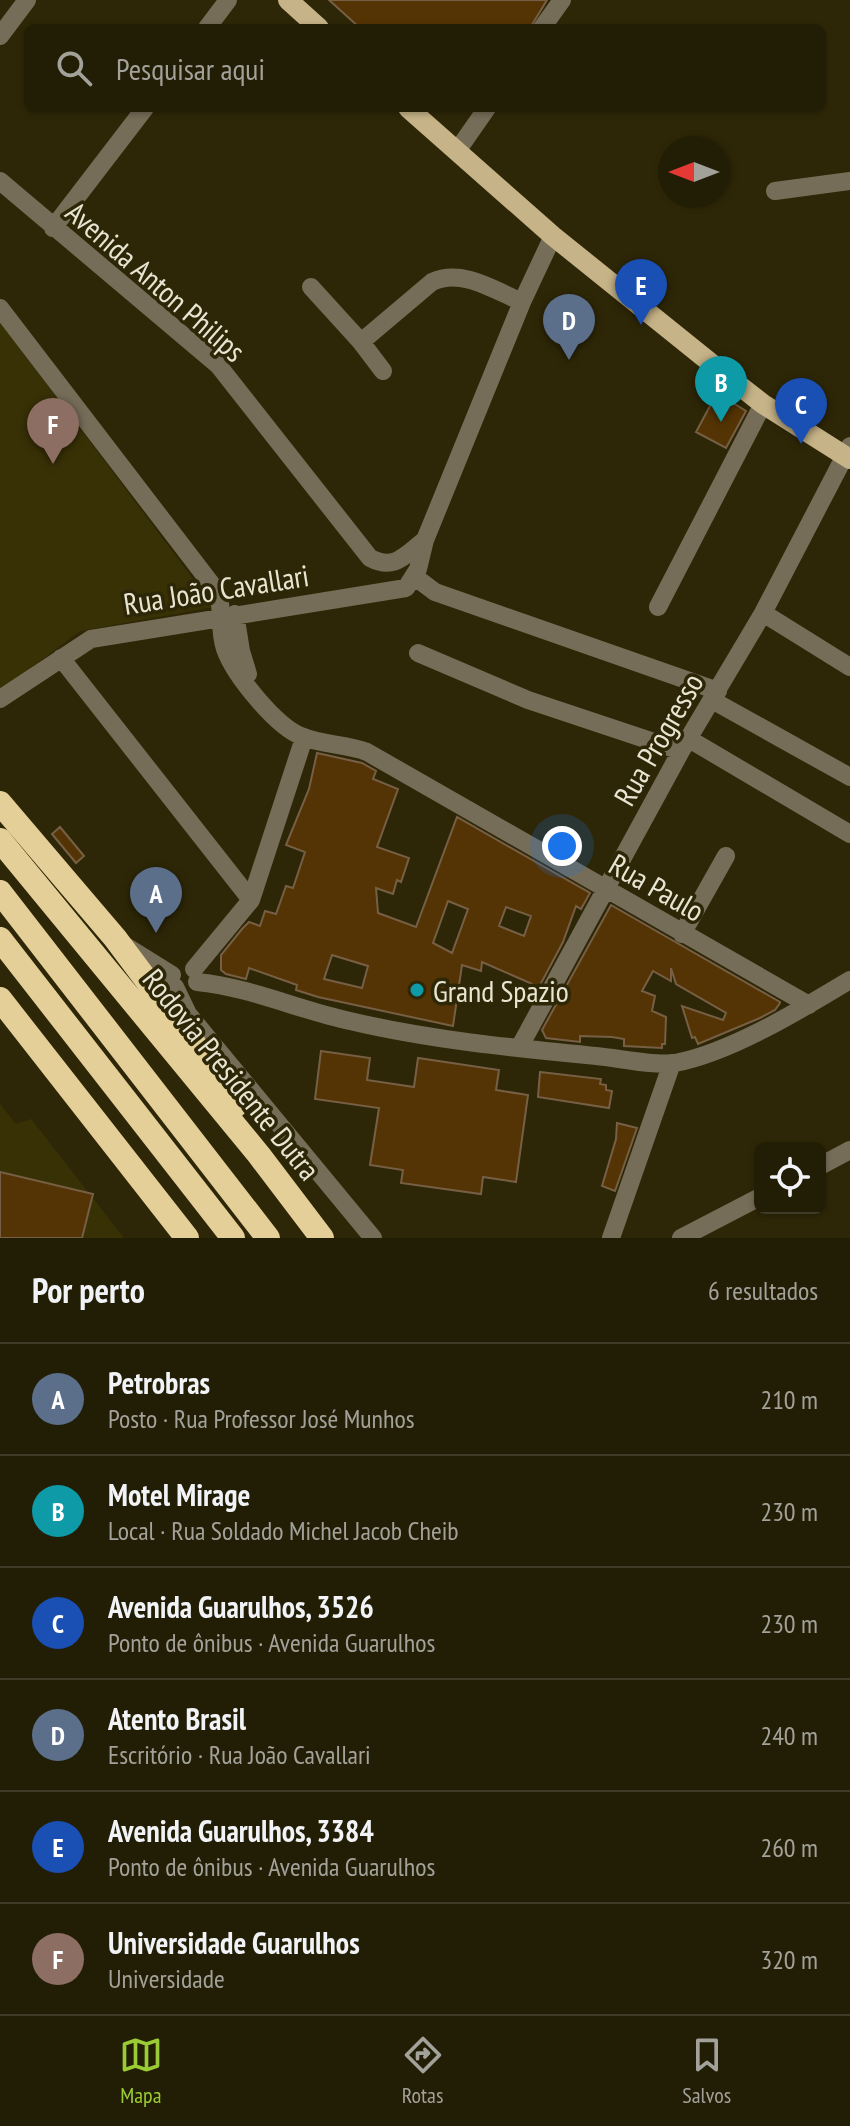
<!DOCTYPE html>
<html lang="pt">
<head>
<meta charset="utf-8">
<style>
	:root { --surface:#221d05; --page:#2e2a13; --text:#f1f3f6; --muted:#a2a29a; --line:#3f3b27; --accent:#9acb35 }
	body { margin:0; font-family:"PT Sans Narrow",sans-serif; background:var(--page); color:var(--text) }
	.controls { position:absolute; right:24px; bottom:24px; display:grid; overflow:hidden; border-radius:12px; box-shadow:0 2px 6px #0004 }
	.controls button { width:72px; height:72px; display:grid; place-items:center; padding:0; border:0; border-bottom:2px solid var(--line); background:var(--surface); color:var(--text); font:40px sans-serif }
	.compass { position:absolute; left:658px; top:136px; width:72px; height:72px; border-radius:50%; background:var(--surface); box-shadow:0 2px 6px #0004; rotate:270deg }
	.you { position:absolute; left:562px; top:846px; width:28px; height:28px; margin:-20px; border:6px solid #fff; border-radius:50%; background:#1a73e8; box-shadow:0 0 0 12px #1a73e833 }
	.badge { display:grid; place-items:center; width:52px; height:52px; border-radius:50%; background:var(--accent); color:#fff; font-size:26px; font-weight:700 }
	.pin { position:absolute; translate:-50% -66px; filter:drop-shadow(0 2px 4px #0008) }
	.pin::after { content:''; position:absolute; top:42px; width:28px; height:24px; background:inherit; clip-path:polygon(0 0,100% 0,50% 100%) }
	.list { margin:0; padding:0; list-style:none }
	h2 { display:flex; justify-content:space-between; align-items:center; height:104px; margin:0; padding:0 32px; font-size:34px }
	h2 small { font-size:26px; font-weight:400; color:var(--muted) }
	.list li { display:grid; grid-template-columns:52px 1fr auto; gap:24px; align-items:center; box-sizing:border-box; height:112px; padding:0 32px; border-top:2px solid var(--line) }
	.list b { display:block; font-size:30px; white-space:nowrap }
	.list p { margin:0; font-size:26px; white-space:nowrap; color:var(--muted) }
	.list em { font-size:26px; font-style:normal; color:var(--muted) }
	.icon { flex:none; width:44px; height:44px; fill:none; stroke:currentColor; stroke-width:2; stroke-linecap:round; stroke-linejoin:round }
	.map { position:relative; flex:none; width:850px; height:1238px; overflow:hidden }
	.search { position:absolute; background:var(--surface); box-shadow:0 2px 6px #0004; left:24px; right:24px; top:24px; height:88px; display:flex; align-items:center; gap:20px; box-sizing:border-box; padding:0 28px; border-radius:12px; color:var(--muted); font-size:30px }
	.sheet { height:776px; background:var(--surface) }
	nav { display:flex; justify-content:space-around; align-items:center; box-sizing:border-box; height:112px; border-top:2px solid var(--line); background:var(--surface); font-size:22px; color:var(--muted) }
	nav a { display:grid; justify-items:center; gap:4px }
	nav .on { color:var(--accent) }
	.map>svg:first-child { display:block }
	.built { fill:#393106 }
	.building { fill:#543404; stroke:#765f45; stroke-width:2; fill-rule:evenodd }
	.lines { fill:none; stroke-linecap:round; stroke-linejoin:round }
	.minor { stroke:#766d58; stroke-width:18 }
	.major { stroke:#c6b387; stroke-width:20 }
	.highway { stroke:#e5cf99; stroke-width:24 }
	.culture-dot { fill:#0f9aa8; stroke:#2e2707; stroke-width:3 }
	.labels { text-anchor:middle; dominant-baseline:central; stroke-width:7; stroke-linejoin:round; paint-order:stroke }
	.street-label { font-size:30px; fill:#e8e5d3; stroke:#2e2707 }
	.poi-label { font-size:30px; fill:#e8e5d3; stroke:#2e2707; text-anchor:start }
</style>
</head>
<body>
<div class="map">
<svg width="850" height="1238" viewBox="0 0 850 1238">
	<rect width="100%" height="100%" fill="#2e2707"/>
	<!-- built -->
	<path class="built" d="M0 322 214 607 80 631 0 691Z
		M0 1104 16 1124 31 1119 124 1238H0Z"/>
	<!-- building -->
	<path class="building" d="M329 0H547L530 28H360Z
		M717 393 746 411 726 448 696 432Z
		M317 753 362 763 376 771 373 779 398 789 377 847 409 858 401 882 397 880 393 894 376 888 378 913 416 927 457 817 590 893 581 909 576 906 563 942 539 987 482 962 481 971 462 965 453 1026 318 997 296 990 297 985 249 968 246 979 226 974 221 970V955L242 929 249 922 260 926 265 911 276 914 286 886 293 888 305 852 286 845 309 789ZM448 901 468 909 452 953 433 943ZM506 907 531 916 524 936 499 926ZM332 955 368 966 362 988 324 979Z
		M60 827 84 856 76 863 52 834Z
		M611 905 780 1002V1003L775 1010 760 1018 698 1044 695 1037 692 1038 682 1006 723 1020 726 1013 676 984 671 968V981L653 971 642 991 655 996 652 1011 666 1017 665 1044H662V1048L624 1046V1039L612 1037 580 1036V1042L546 1038 542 1030Z
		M321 1051 370 1058 367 1080 414 1087 418 1058 499 1070 496 1090 528 1095 516 1182 483 1177 481 1194 401 1183 403 1170 370 1165 379 1108 315 1099Z
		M540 1072 601 1079 600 1084 606 1085V1090L612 1091 609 1108 538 1097Z
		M617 1123 637 1128 615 1191 602 1186 616 1139Z
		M0 1172 93 1194 82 1238H0Z"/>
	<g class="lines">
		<!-- minor -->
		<path class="minor" d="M207 28 228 0
			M542 28 562 0
			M0 36 27 0
			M457 151 487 108
			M0 181 218 365 370 558C395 571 405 555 425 540
			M775 191 850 181
			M53 228 145 108
			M311 287 361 342 432 282C462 268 494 290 522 302
			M0 308 219 594C222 612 219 631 225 649 234 675 276 726 301 736 321 745 346 744 367 752L809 1005
			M361 342 383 371
			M415 577 435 592 718 691
			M658 607 763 404
			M763 613 850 667
			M235 614 241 651 248 674
			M418 653 528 700 681 751
			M61 658 251 900
			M0 699 91 639 406 588 418 569 425 540 522 302 553 236
			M712 700 850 777
			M689 739 850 834
			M682 934 726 856
			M127 947 172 975
			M194 969 251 900 304 738
			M197 982C249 987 299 1010 350 1021 430 1040 514 1048 596 1056 619 1058 653 1066 675 1063 730 1053 802 1009 850 980
			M175 987 188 1014 373 1238
			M519 1048 681 751 763 613 850 446
			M820 1166 850 1150
			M611 1238 672 1063
			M681 1238 760 1197"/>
		<!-- major -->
		<path class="major" d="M288 0 319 28
			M408 108 553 236 722 372 763 404 850 459"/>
		<!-- highway -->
		<path class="highway" d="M0 803 115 938 207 1061 235 1106
			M0 840 259 1155 322 1238
			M0 892 268 1238
			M0 939 233 1238
			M0 999 187 1238"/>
	</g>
	<!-- markers -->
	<circle class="culture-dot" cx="417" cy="990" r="8"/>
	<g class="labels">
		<!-- street labels -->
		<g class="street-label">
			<text transform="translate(156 281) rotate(41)">Avenida Anton Philips</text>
			<text transform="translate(216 589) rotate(-9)">Rua João Cavallari</text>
			<text transform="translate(658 739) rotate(-60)">Rua Progresso</text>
			<text transform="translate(657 887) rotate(30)">Rua Paulo</text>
			<text transform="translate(232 1074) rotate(51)">Rodovia Presidente Dutra</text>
		</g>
		<!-- poi labels -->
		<g class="poi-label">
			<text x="433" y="990">Grand Spazio</text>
		</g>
	</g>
</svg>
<div class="controls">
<button><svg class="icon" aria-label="locate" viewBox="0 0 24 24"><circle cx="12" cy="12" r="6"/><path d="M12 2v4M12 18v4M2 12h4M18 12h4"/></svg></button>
</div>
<svg class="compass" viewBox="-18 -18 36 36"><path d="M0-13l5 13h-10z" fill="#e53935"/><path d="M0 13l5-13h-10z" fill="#a2a29a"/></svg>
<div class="you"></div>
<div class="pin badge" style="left:156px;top:933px;background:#5c6f8a">A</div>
<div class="pin badge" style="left:721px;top:422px;background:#0f9aa8">B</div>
<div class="pin badge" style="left:801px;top:444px;background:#1a4fb4">C</div>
<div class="pin badge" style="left:569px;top:360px;background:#5c6f8a">D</div>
<div class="pin badge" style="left:641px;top:325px;background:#1a4fb4">E</div>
<div class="pin badge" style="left:53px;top:464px;background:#8d6e63">F</div>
<div class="search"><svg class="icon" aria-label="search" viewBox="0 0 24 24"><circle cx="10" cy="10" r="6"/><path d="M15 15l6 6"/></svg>Pesquisar aqui</div>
</div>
<section class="sheet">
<h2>Por perto<small>6 resultados</small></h2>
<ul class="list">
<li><span class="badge" style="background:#5c6f8a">A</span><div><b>Petrobras</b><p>Posto · Rua Professor José Munhos</p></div><em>210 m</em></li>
<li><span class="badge" style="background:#0f9aa8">B</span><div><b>Motel Mirage</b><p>Local · Rua Soldado Michel Jacob Cheib</p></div><em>230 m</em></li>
<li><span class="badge" style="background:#1a4fb4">C</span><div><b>Avenida Guarulhos, 3526</b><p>Ponto de ônibus · Avenida Guarulhos</p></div><em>230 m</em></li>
<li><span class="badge" style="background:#5c6f8a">D</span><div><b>Atento Brasil</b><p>Escritório · Rua João Cavallari</p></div><em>240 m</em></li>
<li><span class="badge" style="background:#1a4fb4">E</span><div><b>Avenida Guarulhos, 3384</b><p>Ponto de ônibus · Avenida Guarulhos</p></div><em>260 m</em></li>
<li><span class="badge" style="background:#8d6e63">F</span><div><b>Universidade Guarulhos</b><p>Universidade</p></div><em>320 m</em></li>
</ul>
</section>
<nav>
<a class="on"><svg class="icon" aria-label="map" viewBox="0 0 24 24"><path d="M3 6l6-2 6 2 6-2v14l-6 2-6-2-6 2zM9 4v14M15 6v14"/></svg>Mapa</a>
<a><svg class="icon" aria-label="directions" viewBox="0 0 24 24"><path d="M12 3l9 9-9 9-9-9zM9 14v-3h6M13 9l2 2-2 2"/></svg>Rotas</a>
<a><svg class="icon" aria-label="saved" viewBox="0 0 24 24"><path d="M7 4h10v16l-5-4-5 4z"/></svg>Salvos</a>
</nav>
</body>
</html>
